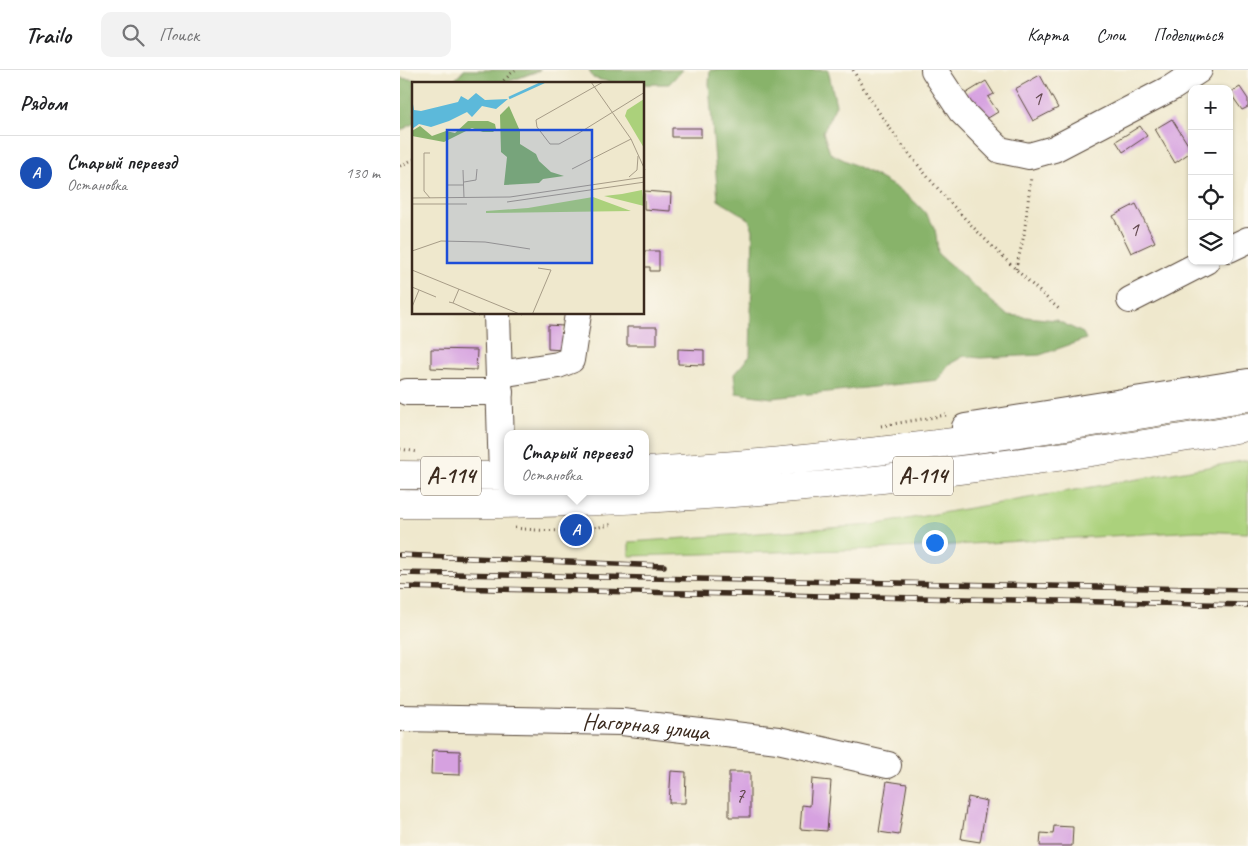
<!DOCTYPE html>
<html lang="ru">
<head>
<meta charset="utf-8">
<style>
	:root { --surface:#fff; --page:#f2f2f2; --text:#202124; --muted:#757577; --line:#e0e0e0; --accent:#7c3aed }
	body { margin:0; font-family:Caveat,sans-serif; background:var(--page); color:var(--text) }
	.controls { position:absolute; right:15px; top:15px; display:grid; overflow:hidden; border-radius:10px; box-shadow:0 1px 4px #0004 }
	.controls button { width:45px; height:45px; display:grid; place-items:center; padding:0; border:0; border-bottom:1px solid var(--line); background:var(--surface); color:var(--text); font:25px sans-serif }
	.you { position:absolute; left:534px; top:472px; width:18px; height:18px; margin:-12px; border:4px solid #fff; border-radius:50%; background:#1a73e8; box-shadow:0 0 0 8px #1a73e833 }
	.badge { display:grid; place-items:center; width:32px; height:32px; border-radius:50%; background:var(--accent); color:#fff; font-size:16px; font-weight:700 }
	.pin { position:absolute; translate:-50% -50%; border:2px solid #fff; box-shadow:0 1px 5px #0006 }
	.popup { position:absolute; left:104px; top:360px; width:145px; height:65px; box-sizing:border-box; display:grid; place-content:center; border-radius:10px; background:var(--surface); filter:drop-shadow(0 1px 4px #0005); font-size:16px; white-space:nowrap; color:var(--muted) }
	.popup b { font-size:19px; color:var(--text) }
	.popup::after { content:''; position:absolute; left:50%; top:100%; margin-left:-10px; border:10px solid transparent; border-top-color:var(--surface) }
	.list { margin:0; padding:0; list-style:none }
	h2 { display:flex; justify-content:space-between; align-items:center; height:65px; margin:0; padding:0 20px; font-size:21px }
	h2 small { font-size:16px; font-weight:400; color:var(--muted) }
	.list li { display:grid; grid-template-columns:32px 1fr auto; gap:15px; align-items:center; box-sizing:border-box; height:75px; padding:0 20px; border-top:1px solid var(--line) }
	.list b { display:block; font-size:19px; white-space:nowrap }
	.list p { margin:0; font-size:16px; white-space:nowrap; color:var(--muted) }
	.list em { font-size:16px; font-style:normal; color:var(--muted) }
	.icon { flex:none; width:28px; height:28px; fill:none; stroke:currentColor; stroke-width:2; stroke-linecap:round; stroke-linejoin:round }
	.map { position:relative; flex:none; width:848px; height:776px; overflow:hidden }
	header { display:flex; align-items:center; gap:30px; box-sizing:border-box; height:70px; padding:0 25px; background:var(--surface); border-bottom:1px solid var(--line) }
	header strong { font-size:24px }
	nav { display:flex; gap:28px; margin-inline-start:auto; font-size:18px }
	.search { width:350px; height:45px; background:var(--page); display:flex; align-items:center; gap:12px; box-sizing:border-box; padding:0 18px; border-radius:10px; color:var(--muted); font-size:19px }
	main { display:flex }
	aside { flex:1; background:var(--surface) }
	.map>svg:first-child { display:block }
	.green { fill:#abd17b; stroke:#737e4c }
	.forest { fill:#88b36b; stroke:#626e44 }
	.building { fill:#d6a1e0 }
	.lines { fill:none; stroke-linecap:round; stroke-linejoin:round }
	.minor-casing { stroke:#564638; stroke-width:28 }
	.highway-casing { stroke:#564638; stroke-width:29 }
	.path { stroke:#564638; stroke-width:3; stroke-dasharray:1 4; stroke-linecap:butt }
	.minor { stroke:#fff; stroke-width:26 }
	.highway { stroke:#fff; stroke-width:28 }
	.rail-casing { stroke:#3b2a1e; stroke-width:5.5 }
	.rail { stroke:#fbf7ec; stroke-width:4; stroke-dasharray:11; stroke-linecap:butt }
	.labels { text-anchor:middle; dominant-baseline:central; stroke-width:5; stroke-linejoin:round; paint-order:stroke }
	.number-label { font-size:21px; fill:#62484e }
	.shield { fill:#fbf7ec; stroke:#75685c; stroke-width:1 }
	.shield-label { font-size:22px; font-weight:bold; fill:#3b2a1e }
	.street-label { font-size:24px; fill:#3b2a1e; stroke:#fbf7ec }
	.inset-river { fill:none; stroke:#5cb9da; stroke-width:2.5 }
	.inset-road { fill:none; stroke:#a79c87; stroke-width:1 }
	.view { fill:#1d4ed8; fill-opacity:0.15; stroke:#1d4ed8; stroke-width:2.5 }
	.inset-edge { fill:none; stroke:#3b2a1e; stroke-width:2.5 }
</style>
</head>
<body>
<header>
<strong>Trailo</strong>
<div class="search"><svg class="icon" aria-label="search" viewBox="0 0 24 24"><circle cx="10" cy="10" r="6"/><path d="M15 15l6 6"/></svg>Поиск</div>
<nav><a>Карта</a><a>Слои</a><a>Поделиться</a></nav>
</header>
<main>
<aside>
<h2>Рядом<small></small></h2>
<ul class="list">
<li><span class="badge" style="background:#1a4fb4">A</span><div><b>Старый переезд</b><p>Остановка</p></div><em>130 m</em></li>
</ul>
</aside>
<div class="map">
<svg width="848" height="776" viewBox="0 0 848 776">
	<rect width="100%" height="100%" fill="#fbf7ec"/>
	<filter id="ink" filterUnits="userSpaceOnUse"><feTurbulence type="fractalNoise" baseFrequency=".02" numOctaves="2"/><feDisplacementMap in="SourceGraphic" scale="10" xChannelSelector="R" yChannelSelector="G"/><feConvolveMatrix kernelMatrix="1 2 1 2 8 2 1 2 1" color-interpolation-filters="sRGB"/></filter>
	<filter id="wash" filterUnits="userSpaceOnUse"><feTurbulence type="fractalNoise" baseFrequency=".0096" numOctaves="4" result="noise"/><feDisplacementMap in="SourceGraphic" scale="20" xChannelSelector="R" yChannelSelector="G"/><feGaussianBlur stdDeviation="1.12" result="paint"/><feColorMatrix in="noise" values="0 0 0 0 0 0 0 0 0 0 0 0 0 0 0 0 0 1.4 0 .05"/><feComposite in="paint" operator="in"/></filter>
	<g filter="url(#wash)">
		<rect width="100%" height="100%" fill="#efe8cd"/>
		<!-- green -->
		<path class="green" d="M848 390V463L797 461 482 479 229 486V472L472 455Z"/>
		<!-- forest -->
		<path class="forest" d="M64 0H141L102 14H51Z
			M189 0H282L269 14C244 14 219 16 193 8Z
			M310 0H428L436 35 423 62 430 83C463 100 522 123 535 160 537 167 537 176 538 184L607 245 656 250 683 263 686 269 640 285 580 288 564 286 548 295 538 310 372 328 336 323 334 304 350 286 353 160 349 149 318 130 309 14Z
			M0 8 21 10 34 14H14V53L0 61Z"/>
		<g id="blocks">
			<!-- building -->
			<path class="building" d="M640 5 658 38 633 51 615 19Z
				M586 11 594 24 588 27 598 42 583 51 565 24Z
				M840 17 848 29V37L842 40 830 23Z
				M772 49 792 81 775 93 755 59Z
				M740 56 747 66 723 82 716 71Z
				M272 58H301V67H272Z
				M244 121 271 123 270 141 244 139Z
				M736 134 755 172 731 183 713 146Z
				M244 181H259V201H250V197H244Z
				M148 255 163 256 162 280 148 279Z
				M227 257H257V275H227Z
				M31 279 77 280 76 300 31 298Z
				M278 279 304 280V295L278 294Z
				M32 680 60 681V705L31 704Z
				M271 701 286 702 285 733H269Z
				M329 702H350V747H329Z
				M412 709 431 711 427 761 400 759 402 735 410 736Z
				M487 711 507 714 499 765 479 762Z
				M568 727 587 731 580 772 561 769Z
				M654 756 673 757 672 776H640L641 763 653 764Z"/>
		</g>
	</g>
	<g filter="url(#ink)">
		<use href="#blocks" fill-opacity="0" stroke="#564638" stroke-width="1"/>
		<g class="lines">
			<defs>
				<g id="minor">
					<path d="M534 0 561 41 600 80 629 86 654 79 773 17 799 0"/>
					<path d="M829 179 848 170"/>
					<path d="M730 230 806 191"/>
					<path d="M97 244 102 406"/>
					<path d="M100 304 158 295 171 290 178 244"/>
					<path d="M7 322H100"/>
					<path d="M565 357 848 312"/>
					<path id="s1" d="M0 648 222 652 378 670 488 695"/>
				</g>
				<path id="highway" d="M245 401C448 390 648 361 848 327
					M0 405 107 406
					M0 434C285 438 568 405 848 357"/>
			</defs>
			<!-- minor casing -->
			<use href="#minor" class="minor-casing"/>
			<!-- highway casing -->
			<use href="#highway" class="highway-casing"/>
			<!-- path -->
			<path class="path" d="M453 0C505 93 581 169 660 240
				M100 14 115 0
				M0 96 14 89
				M616 199 624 165 631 107
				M481 356 546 345
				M0 379 18 382
				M115 458C148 462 181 462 213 454"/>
			<!-- minor -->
			<use href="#minor" class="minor"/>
			<!-- highway -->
			<use href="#highway" class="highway"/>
			<defs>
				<path id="rail" d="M0 485 264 496
					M0 503 848 520
					M0 517 848 535"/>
			</defs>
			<!-- rail casing -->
			<use href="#rail" class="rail-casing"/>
			<!-- rail -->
			<use href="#rail" class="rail"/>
		</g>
	</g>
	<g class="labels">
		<!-- number labels -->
		<g class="number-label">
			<text x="637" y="28">1</text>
			<text x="734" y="159">1</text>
			<text x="340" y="725">7</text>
		</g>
		<!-- shield labels -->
		<g class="shield">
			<rect x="21" y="386.5" width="60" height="39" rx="4"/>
			<rect x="493" y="386.5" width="60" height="39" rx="4"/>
		</g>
		<g class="shield-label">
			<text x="51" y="406">А-114</text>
			<text x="523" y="406">А-114</text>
		</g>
		<!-- street labels -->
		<g class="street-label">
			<text stroke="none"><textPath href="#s1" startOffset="246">Нагорная улица</textPath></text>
		</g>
	</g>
	<!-- overview -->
	<g transform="translate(12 12)">
		<rect width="232" height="232" fill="#efe8cd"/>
		<path d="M232 17V66L213 34 215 28ZM230 108 232 124 192 114 210 112ZM181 115 219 129 74 131V129L116 126Z" fill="#abd17b"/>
		<path d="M97 24 108 49V62L124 72 127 79 139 90 152 94 131 97 127 101 92 103 95 75 89 70 88 33ZM56 39H76L83 42 84 47 81 50H71L60 46 32 60 0 54V49L8 44 20 54 34 49 43 51Z" fill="#88b36b"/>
		<path d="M64 11 73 18 96 17 84 27 70 24 60 35 55 30 37 39 19 45 7 42 0 47V16L2 28 9 29 46 20 49 14 56 18Z" fill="#5cb9da"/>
		<path class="inset-river" d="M97 16 132 0"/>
		<path class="inset-road" d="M179 0 219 57 233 88M191 0 124 38 125 45 138 62H147L167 51 233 10M160 87 219 57M51 88 52 116M217 95 225 88 226 74M52 100 64 98 65 87M36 103H52M0 116 98 115 233 95M18 116 12 109V71H18M95 120 233 100M0 122H55M0 169 29 159 73 160 118 167M0 188 110 233M0 205 24 215M37 220 41 221 47 207M41 221 68 233M0 225 7 208M120 233 139 188 126 186"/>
		<path class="view" d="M35 48H180V181H35Z"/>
		<rect width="232" height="232" class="inset-edge"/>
	</g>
</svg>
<div class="controls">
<button>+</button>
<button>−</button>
<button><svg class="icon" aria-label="locate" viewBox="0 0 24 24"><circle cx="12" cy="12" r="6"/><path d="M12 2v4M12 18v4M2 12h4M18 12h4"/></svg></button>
<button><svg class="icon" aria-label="layers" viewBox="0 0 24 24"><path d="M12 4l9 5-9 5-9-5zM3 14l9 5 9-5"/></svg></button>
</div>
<div class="you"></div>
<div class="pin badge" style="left:176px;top:460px;background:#1a4fb4">A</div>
<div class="popup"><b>Старый переезд</b>Остановка</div>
</div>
</main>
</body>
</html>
